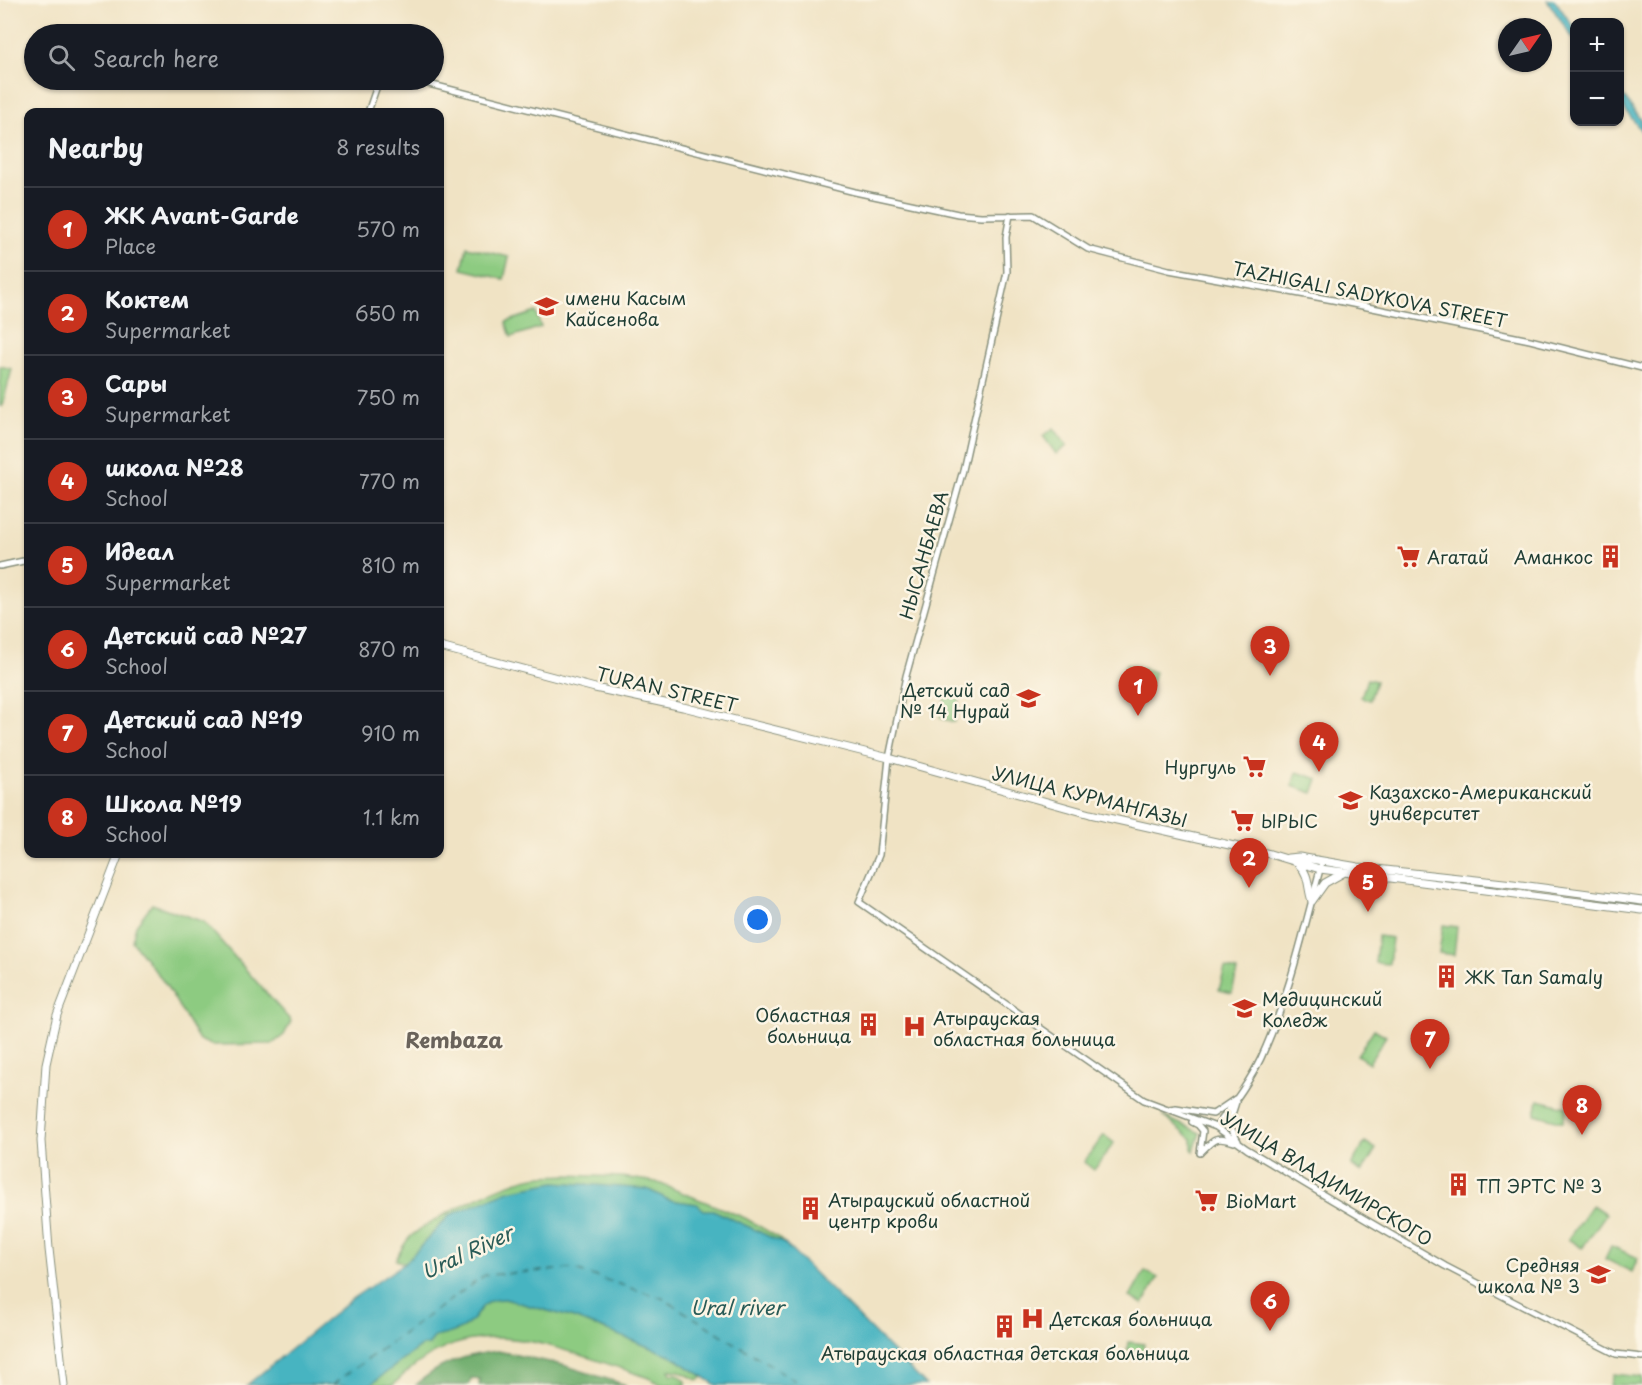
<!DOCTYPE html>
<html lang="en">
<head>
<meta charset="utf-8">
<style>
	:root { --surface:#171b24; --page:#242831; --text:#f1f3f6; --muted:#9ea1a6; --line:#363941; --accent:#c8321e }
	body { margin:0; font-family:"Playpen Sans",sans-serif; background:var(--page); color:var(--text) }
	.controls { position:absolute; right:18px; top:18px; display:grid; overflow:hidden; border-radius:12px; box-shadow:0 2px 4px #0004 }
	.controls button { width:54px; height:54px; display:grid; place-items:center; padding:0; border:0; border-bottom:2px solid var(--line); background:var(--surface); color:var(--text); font:30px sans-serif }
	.compass { position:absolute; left:1498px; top:18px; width:54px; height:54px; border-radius:50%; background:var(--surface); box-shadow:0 2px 4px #0004; rotate:56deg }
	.you { position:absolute; left:758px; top:920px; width:21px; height:21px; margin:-15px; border:4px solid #fff; border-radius:50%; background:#1a73e8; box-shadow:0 0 0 9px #1a73e833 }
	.badge { display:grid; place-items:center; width:39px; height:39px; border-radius:50%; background:var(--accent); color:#fff; font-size:20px; font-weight:700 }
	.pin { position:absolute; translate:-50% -50px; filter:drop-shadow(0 2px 3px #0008) }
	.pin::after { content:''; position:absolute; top:32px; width:21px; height:18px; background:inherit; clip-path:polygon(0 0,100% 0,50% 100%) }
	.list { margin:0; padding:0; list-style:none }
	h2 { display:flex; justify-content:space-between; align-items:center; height:78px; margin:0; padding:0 24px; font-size:26px }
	h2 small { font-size:20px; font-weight:400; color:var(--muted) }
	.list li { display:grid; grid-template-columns:39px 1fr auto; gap:18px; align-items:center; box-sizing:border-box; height:84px; padding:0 24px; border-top:2px solid var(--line) }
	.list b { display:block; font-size:22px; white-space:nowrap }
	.list p { margin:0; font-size:20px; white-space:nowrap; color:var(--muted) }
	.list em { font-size:20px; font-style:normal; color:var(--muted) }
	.icon { flex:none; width:33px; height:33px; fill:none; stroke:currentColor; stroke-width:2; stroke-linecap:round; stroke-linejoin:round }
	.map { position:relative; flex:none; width:1642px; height:1385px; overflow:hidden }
	.search { position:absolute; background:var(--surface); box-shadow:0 2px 4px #0004; left:24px; top:24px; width:420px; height:66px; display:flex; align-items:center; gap:15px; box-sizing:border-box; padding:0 21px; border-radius:33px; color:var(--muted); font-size:22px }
	.panel { position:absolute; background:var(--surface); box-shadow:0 2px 4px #0004; left:24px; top:108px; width:420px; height:750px; border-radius:12px }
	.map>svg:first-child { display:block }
	.green { fill:#8dcb81; stroke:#56845a; stroke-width:1.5 }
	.forest { fill:#72af6f; stroke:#487652; stroke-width:1.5 }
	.water { fill:#46b4c1; stroke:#32787a; stroke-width:1.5 }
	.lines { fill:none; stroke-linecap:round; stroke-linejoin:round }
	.ferry { stroke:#295b57; stroke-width:1.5; stroke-dasharray:8 6; stroke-linecap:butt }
	.tertiary-casing { stroke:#88907c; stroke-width:8 }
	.primary-casing { stroke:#88907c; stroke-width:9 }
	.tertiary { stroke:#fff; stroke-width:5 }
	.primary { stroke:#fff; stroke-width:7 }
	.labels { text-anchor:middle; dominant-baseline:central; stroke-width:5; stroke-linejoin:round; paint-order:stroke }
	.street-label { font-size:18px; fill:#1f3d34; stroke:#fcf5e5 }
	.poi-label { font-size:18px; fill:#1f3d34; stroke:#fcf5e5; text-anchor:start }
	.water-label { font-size:20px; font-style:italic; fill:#295b57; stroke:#fcf5e5 }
	.quarter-label { font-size:21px; font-weight:bold; fill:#6a635b; stroke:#fcf5e5 }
</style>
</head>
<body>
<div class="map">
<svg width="1642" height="1385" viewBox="0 0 1642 1385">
	<rect width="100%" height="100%" fill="#fcf5e5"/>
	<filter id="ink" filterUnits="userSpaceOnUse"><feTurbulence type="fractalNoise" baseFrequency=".0167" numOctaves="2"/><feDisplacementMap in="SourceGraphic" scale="12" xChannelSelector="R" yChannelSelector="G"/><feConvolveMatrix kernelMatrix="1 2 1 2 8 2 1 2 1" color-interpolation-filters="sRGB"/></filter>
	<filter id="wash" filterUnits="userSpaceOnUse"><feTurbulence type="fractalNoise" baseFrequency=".008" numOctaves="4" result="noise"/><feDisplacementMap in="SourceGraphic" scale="24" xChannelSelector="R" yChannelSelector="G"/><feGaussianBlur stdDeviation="1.35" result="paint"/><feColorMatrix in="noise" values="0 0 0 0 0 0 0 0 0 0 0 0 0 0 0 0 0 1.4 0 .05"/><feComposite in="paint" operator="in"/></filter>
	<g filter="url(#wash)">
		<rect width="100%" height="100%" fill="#f0e3c4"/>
		<!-- green -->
		<path class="green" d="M467 247 509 257 504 279 462 269Z
			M536 312 541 327 511 337 506 322Z
			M0 366 12 369 2 407 0 406Z
			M1054 428 1067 446 1056 454 1043 436Z
			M1126 664 1155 672 1151 686 1122 677Z
			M1367 679 1376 681 1370 700 1361 697Z
			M947 689 961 693 954 722 940 718Z
			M1297 772 1318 779 1313 793 1292 786Z
			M152 904 204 922 291 1021 284 1035 272 1044 211 1045 199 1040 166 985 132 941 136 925Z
			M1443 925 1457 927 1454 955 1439 953Z
			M1378 936 1392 938 1389 964 1375 963Z
			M1225 968 1237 971 1232 993 1219 990Z
			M1374 1029 1386 1036 1369 1063 1357 1055Z
			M1538 1100 1567 1107 1563 1122 1535 1114Z
			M1163 1116 1200 1133 1194 1151 1192 1149V1139Z
			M1104 1135 1114 1143 1094 1170 1084 1162Z
			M1365 1142 1376 1149 1362 1172 1351 1165Z
			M566 1175 622 1177 656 1182 745 1218 776 1236 785 1244 713 1210H704L696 1204 669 1200 647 1189 450 1215 405 1263 396 1260C400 1251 404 1243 411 1236 435 1217 504 1182 534 1177 544 1175 556 1176 566 1175Z
			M1592 1205 1606 1214 1582 1248 1568 1239Z
			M1611 1246 1638 1258 1632 1272 1605 1259Z
			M1145 1271 1158 1278 1143 1304 1130 1297Z
			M494 1299H505L574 1318 670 1355 704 1377 697 1380 679 1371 669 1370 671 1374H677L686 1381V1385C679 1385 670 1385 663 1385 657 1383 652 1379 646 1377 637 1374 629 1371 620 1368 535 1340 465 1311 393 1385H370L421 1346 429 1345 434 1337C444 1335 458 1332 466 1326 478 1316 478 1306 494 1299Z
			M1128 1342 1144 1344 1142 1356 1127 1349Z
			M1613 1374 1642 1377V1385H1610Z"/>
		<!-- forest -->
		<path class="forest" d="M498 1351 563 1365 626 1385H479L480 1379 471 1378 470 1384 466 1385H416C438 1364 467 1354 498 1351Z"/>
		<!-- water -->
		<path class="water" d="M1547 0H1555L1574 28V40Z
			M1620 92 1642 121V132L1620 103Z
			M555 1182 647 1189 669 1200 697 1204 704 1210H713L785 1244 926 1385H716L670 1355 574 1318 505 1299C478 1299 483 1312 467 1325 458 1332 445 1335 434 1337L429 1345 421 1346 370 1385H247L353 1298 405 1263 450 1215 509 1191Z"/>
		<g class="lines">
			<!-- ferry -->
			<path class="ferry" d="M333 1385 341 1378 485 1275 572 1269 662 1298 793 1379 798 1385"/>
		</g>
	</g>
	<g filter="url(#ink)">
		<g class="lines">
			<defs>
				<path id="tertiary" d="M413 80 855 192 958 214 981 216 1033 215 1088 249 1169 270 1333 300 1530 340 1642 368
					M368 112 379 80
					M1010 215 1006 237 1007 272 963 470 906 676 889 758 879 855 859 902 1144 1100 1216 1127 1247 1149 1332 1200 1445 1266 1518 1304 1616 1354 1642 1357
					M0 566 28 560
					M1236 1102C1230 1123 1226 1121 1238 1141
					M1169 1109 1176 1108 1213 1114 1235 1099
					M1192 1122 1198 1125 1203 1131 1200 1153
					M1216 1127C1232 1105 1249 1083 1261 1058 1290 995 1304 928 1322 862
					M1201 1152C1214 1139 1216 1136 1234 1142"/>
				<path id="primary" d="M440 647 595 688 683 707 889 758 1090 814 1270 854 1320 869 1642 910
					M1288 858 1299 857 1358 867 1513 884 1642 901
					M1299 865C1310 875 1307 887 1312 901
					M1312 901 1325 883 1343 873
					M64 1385 49 1249 41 1141 46 1064 57 1015 119 854"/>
			</defs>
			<!-- tertiary casing -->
			<use href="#tertiary" class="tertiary-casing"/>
			<!-- primary casing -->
			<use href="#primary" class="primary-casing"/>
			<!-- tertiary -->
			<use href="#tertiary" class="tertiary"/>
			<!-- primary -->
			<use href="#primary" class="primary"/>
		</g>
	</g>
	<!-- icons -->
	<defs>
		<symbol id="school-bare" viewBox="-9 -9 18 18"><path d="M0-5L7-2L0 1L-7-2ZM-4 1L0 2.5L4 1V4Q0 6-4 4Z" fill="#c8321e" stroke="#fcf5e5" stroke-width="2.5" paint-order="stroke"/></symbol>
		<symbol id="supermarket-bare" viewBox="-9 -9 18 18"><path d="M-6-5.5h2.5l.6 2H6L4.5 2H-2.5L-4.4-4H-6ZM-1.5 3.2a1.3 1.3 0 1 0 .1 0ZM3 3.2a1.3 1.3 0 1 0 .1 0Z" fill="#c8321e" stroke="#fcf5e5" stroke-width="2.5" paint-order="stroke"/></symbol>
		<symbol id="building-bare" viewBox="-9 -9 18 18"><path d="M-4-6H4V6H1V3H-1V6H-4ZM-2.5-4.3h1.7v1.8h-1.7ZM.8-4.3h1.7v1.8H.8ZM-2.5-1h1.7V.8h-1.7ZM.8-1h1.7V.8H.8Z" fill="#c8321e" stroke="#fcf5e5" stroke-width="2.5" paint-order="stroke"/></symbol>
		<symbol id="university-bare" viewBox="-9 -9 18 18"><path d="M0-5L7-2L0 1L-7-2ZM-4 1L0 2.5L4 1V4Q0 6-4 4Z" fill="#c8321e" stroke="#fcf5e5" stroke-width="2.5" paint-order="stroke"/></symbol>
		<symbol id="hospital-bare" viewBox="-9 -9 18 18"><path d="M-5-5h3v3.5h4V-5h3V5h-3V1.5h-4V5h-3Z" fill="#c8321e" stroke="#fcf5e5" stroke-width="2.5" paint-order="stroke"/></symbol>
	</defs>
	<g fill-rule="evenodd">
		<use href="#school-bare" x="530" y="290" width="33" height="33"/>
		<use href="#supermarket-bare" x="1392" y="540" width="33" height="33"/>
		<use href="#building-bare" x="1594" y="540" width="33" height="33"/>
		<use href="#school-bare" x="1012" y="682" width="33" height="33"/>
		<use href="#supermarket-bare" x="1238" y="750" width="33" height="33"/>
		<use href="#university-bare" x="1334" y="784" width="33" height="33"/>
		<use href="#supermarket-bare" x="1226" y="804" width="33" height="33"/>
		<use href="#building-bare" x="1430" y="960" width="33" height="33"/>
		<use href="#university-bare" x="1228" y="992" width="33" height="33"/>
		<use href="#building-bare" x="852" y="1008" width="33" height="33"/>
		<use href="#hospital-bare" x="898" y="1010" width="33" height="33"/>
		<use href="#building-bare" x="1442" y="1168" width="33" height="33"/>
		<use href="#supermarket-bare" x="1190" y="1184" width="33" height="33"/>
		<use href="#building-bare" x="794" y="1192" width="33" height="33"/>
		<use href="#school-bare" x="1582" y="1258" width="33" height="33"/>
		<use href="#hospital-bare" x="1016" y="1302" width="33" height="33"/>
		<use href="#building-bare" x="988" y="1310" width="33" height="33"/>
	</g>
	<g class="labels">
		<!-- street labels -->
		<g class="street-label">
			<text transform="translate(1370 294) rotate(11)">TAZHIGALI SADYKOVA STREET</text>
			<text transform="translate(923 555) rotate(-74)">НЫСАНБАЕВА</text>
			<text transform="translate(667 689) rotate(13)">TURAN STREET</text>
			<text transform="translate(1090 796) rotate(14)">УЛИЦА КУРМАНГАЗЫ</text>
			<text transform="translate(1327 1178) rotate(31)">УЛИЦА ВЛАДИМИРСКОГО</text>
		</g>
		<!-- poi labels -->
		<g class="poi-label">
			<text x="565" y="297">имени Касым<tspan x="565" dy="21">Кайсенова</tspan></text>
			<text x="1427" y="556">Агатай</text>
			<text x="1593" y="556" text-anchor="end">Аманкос</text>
			<text x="1010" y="689" text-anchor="end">Детский сад<tspan x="1010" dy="21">№ 14 Нурай</tspan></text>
			<text x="1236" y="766" text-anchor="end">Нургуль</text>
			<text x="1369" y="791">Казахско-Американский<tspan x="1369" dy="21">университет</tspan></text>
			<text x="1261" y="820">ЫРЫС</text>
			<text x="1465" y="976">ЖК Tan Samaly</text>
			<text x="1262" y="998">Медицинский<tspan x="1262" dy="21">Коледж</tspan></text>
			<text x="851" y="1014" text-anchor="end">Областная<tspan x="851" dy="21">больница</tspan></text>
			<text x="933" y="1017">Атырауская<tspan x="933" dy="21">областная больница</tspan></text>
			<text x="1476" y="1185">ТП ЭРТС № 3</text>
			<text x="828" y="1199">Атырауский областной<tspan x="828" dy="21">центр крови</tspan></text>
			<text x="1225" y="1200">BioMart</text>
			<text x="1580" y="1264" text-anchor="end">Средняя<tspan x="1580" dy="21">школа № 3</tspan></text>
			<text x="1050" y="1318">Детская больница</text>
			<text x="1005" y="1352" text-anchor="middle">Атырауская областная детская больница</text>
		</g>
		<!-- water labels -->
		<g class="water-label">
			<text transform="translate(467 1252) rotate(-25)">Ural River</text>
			<text x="737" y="1307">Ural river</text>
		</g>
		<!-- quarter labels -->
		<g class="quarter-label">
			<text x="454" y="1039">Rembaza</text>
		</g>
	</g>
</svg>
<div class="controls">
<button>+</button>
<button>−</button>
</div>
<svg class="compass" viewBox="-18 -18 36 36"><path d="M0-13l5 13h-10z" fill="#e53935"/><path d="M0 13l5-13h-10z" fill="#9ea1a6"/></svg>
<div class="you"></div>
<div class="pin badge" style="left:1138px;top:716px">1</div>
<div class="pin badge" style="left:1249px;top:888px">2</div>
<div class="pin badge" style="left:1270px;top:676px">3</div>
<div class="pin badge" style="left:1319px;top:772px">4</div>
<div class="pin badge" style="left:1368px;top:912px">5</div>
<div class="pin badge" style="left:1270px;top:1331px">6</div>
<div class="pin badge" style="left:1430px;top:1069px">7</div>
<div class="pin badge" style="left:1582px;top:1135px">8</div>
<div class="search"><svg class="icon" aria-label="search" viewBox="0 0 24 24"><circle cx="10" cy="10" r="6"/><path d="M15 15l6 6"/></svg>Search here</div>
<section class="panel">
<h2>Nearby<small>8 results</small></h2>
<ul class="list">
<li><span class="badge">1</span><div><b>ЖК Avant-Garde</b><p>Place</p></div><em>570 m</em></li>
<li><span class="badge">2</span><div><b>Коктем</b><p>Supermarket</p></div><em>650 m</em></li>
<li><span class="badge">3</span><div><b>Сары</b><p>Supermarket</p></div><em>750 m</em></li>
<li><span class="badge">4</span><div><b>школа №28</b><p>School</p></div><em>770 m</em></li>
<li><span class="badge">5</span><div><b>Идеал</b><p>Supermarket</p></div><em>810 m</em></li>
<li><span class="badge">6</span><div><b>Детский сад №27</b><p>School</p></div><em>870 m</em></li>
<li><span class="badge">7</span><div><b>Детский сад №19</b><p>School</p></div><em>910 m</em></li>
<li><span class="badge">8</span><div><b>Школа №19</b><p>School</p></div><em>1.1 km</em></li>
</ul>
</section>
</div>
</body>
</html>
